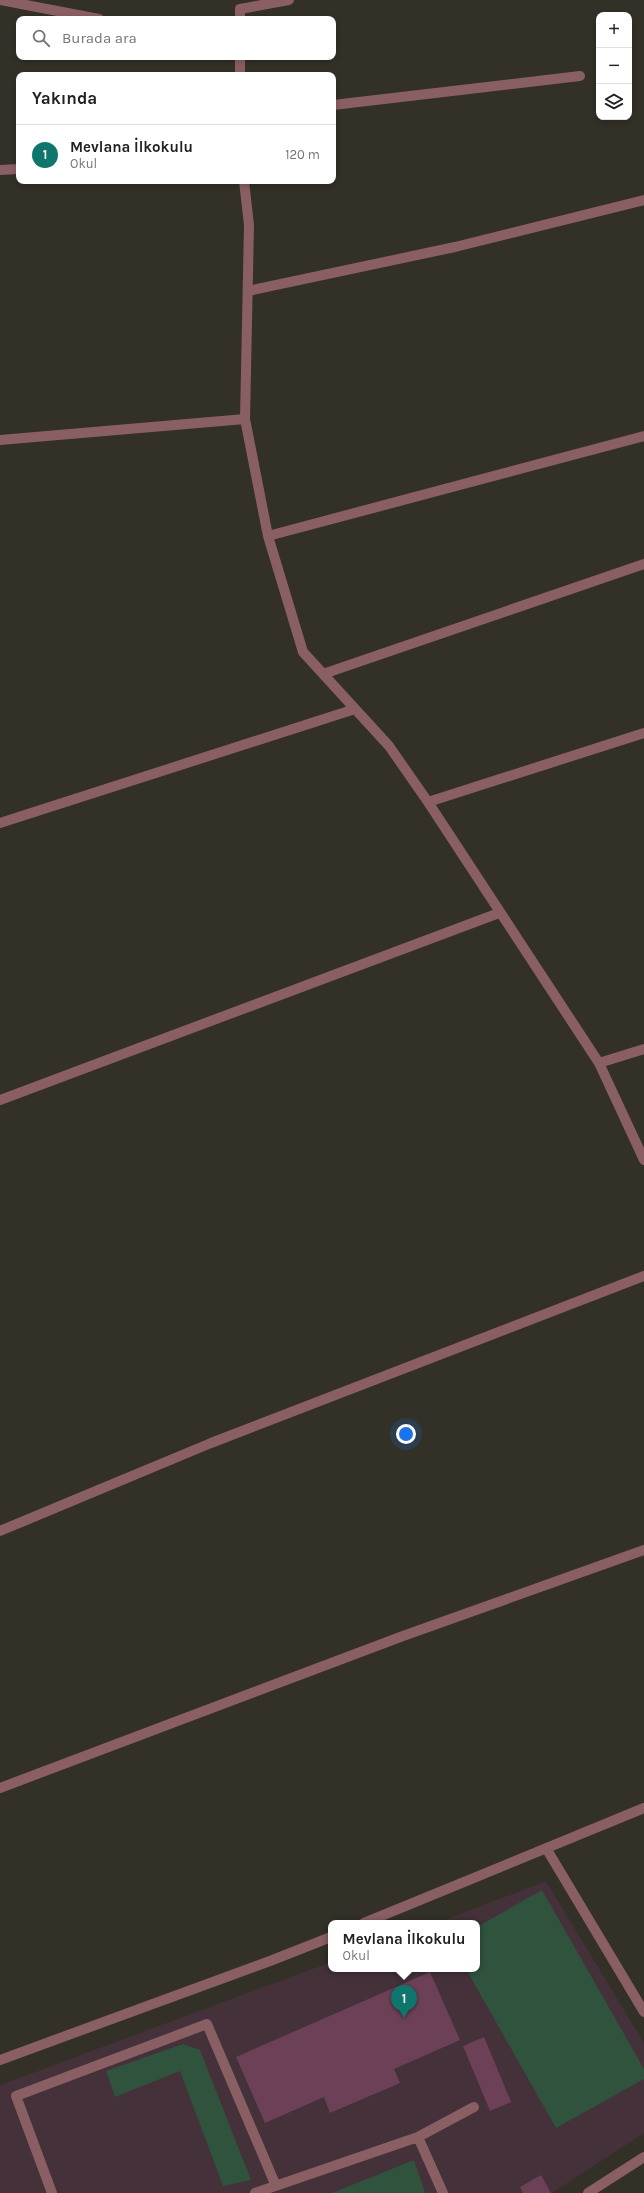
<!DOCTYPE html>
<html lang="tr">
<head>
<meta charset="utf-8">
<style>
	:root { --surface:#fff; --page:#f2f2f2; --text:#202124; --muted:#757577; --line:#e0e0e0; --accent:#0f766e }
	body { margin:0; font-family:Karla,sans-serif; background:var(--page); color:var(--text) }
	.controls { position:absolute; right:12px; top:12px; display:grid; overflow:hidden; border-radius:8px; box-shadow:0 2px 6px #0003 }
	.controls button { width:36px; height:36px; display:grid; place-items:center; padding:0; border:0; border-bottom:1px solid var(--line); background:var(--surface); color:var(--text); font:20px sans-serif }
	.you { position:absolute; left:406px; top:1434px; width:14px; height:14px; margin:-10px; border:3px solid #fff; border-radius:50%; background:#1a73e8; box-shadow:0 0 0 6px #1a73e833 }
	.badge { display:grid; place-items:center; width:26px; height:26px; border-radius:50%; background:var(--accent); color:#fff; font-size:13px; font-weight:700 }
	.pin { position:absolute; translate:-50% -33px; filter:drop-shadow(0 1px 2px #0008) }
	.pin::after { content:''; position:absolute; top:21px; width:14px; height:12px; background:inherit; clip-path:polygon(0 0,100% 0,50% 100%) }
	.popup { position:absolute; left:328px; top:1920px; width:152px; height:52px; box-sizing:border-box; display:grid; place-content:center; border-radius:8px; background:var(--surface); filter:drop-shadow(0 1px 3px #0005); font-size:13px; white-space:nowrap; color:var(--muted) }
	.popup b { font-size:15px; color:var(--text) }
	.popup::after { content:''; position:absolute; left:50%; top:100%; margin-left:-8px; border:8px solid transparent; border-top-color:var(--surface) }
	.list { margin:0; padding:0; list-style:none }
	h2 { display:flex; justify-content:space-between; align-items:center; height:52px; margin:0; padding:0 16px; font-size:17px }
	h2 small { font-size:13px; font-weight:400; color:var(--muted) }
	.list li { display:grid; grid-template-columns:26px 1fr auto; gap:12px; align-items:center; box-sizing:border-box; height:60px; padding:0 16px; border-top:1px solid var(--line) }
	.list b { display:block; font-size:15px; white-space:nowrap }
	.list p { margin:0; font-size:13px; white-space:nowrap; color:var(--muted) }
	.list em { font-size:13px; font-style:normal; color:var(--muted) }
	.icon { flex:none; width:22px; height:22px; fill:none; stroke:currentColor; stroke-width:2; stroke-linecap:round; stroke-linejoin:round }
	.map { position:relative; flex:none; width:644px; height:2193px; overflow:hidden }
	.search { position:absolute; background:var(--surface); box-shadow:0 2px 6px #0003; left:16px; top:16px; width:320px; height:44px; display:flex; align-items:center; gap:10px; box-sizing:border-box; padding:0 14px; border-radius:8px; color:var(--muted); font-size:15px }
	.panel { position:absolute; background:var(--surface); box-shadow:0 2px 6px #0003; left:16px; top:72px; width:320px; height:112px; border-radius:8px }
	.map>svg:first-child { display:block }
	.education { fill:#44313a }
	.green { fill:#30533e }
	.building { fill:#6c4157 }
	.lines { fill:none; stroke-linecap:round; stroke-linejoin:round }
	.minor { stroke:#8a5f64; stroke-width:10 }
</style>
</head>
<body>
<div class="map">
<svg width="644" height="2193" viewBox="0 0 644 2193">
	<rect width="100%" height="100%" fill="#323027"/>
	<!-- education -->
	<path class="education" d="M546 1881 644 2043V2133L552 2193H0V2085L331 1962V1969H477V1923H437Z"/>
	<!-- green -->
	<path class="green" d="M542 1890 644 2069V2079L556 2128 466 1969H477V1927Z
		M183 2044 200 2050 251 2180 223 2186 180 2071 115 2097 106 2071Z
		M414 2160 425 2193H332Z"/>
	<!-- building -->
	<path class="building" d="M430 1972 460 2040 394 2069 400 2083 330 2113 324 2097 265 2123 236 2057Z
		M484 2037 511 2102 490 2111 463 2046Z
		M541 2175 551 2193H523L520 2187Z"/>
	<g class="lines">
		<!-- minor -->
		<path class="minor" d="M0 0 99 19
			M240 19V9L289 0
			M240 75V57
			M333 105 580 76
			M0 170 19 169
			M244 181 249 225 245 419 268 536 303 652 389 746 428 802 599 1063 644 1160
			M248 291 455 247 644 200
			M0 440 245 419
			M268 536 644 436
			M323 674 644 564
			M428 802 644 733
			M0 823 355 709
			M599 1063 644 1049
			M0 1100 499 913
			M0 1531 211 1443 644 1276
			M0 1788 403 1636 644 1550
			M546 1848 644 2012
			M364 1923 644 1808
			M0 2060 270 1961 331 1937
			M418 2137 443 2193
			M52 2193 16 2096 207 2024 276 2186
			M255 2193 418 2137 474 2107
			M588 2193 644 2157"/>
	</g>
</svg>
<div class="controls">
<button>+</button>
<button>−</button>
<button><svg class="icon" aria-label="layers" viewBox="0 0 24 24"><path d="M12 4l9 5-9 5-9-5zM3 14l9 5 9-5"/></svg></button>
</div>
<div class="you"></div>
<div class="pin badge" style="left:404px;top:2018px">1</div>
<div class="popup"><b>Mevlana İlkokulu</b>Okul</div>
<div class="search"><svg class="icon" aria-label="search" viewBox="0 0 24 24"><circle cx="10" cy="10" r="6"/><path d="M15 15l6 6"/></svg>Burada ara</div>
<section class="panel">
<h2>Yakında<small></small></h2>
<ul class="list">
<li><span class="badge">1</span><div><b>Mevlana İlkokulu</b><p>Okul</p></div><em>120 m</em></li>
</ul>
</section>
</div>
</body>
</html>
